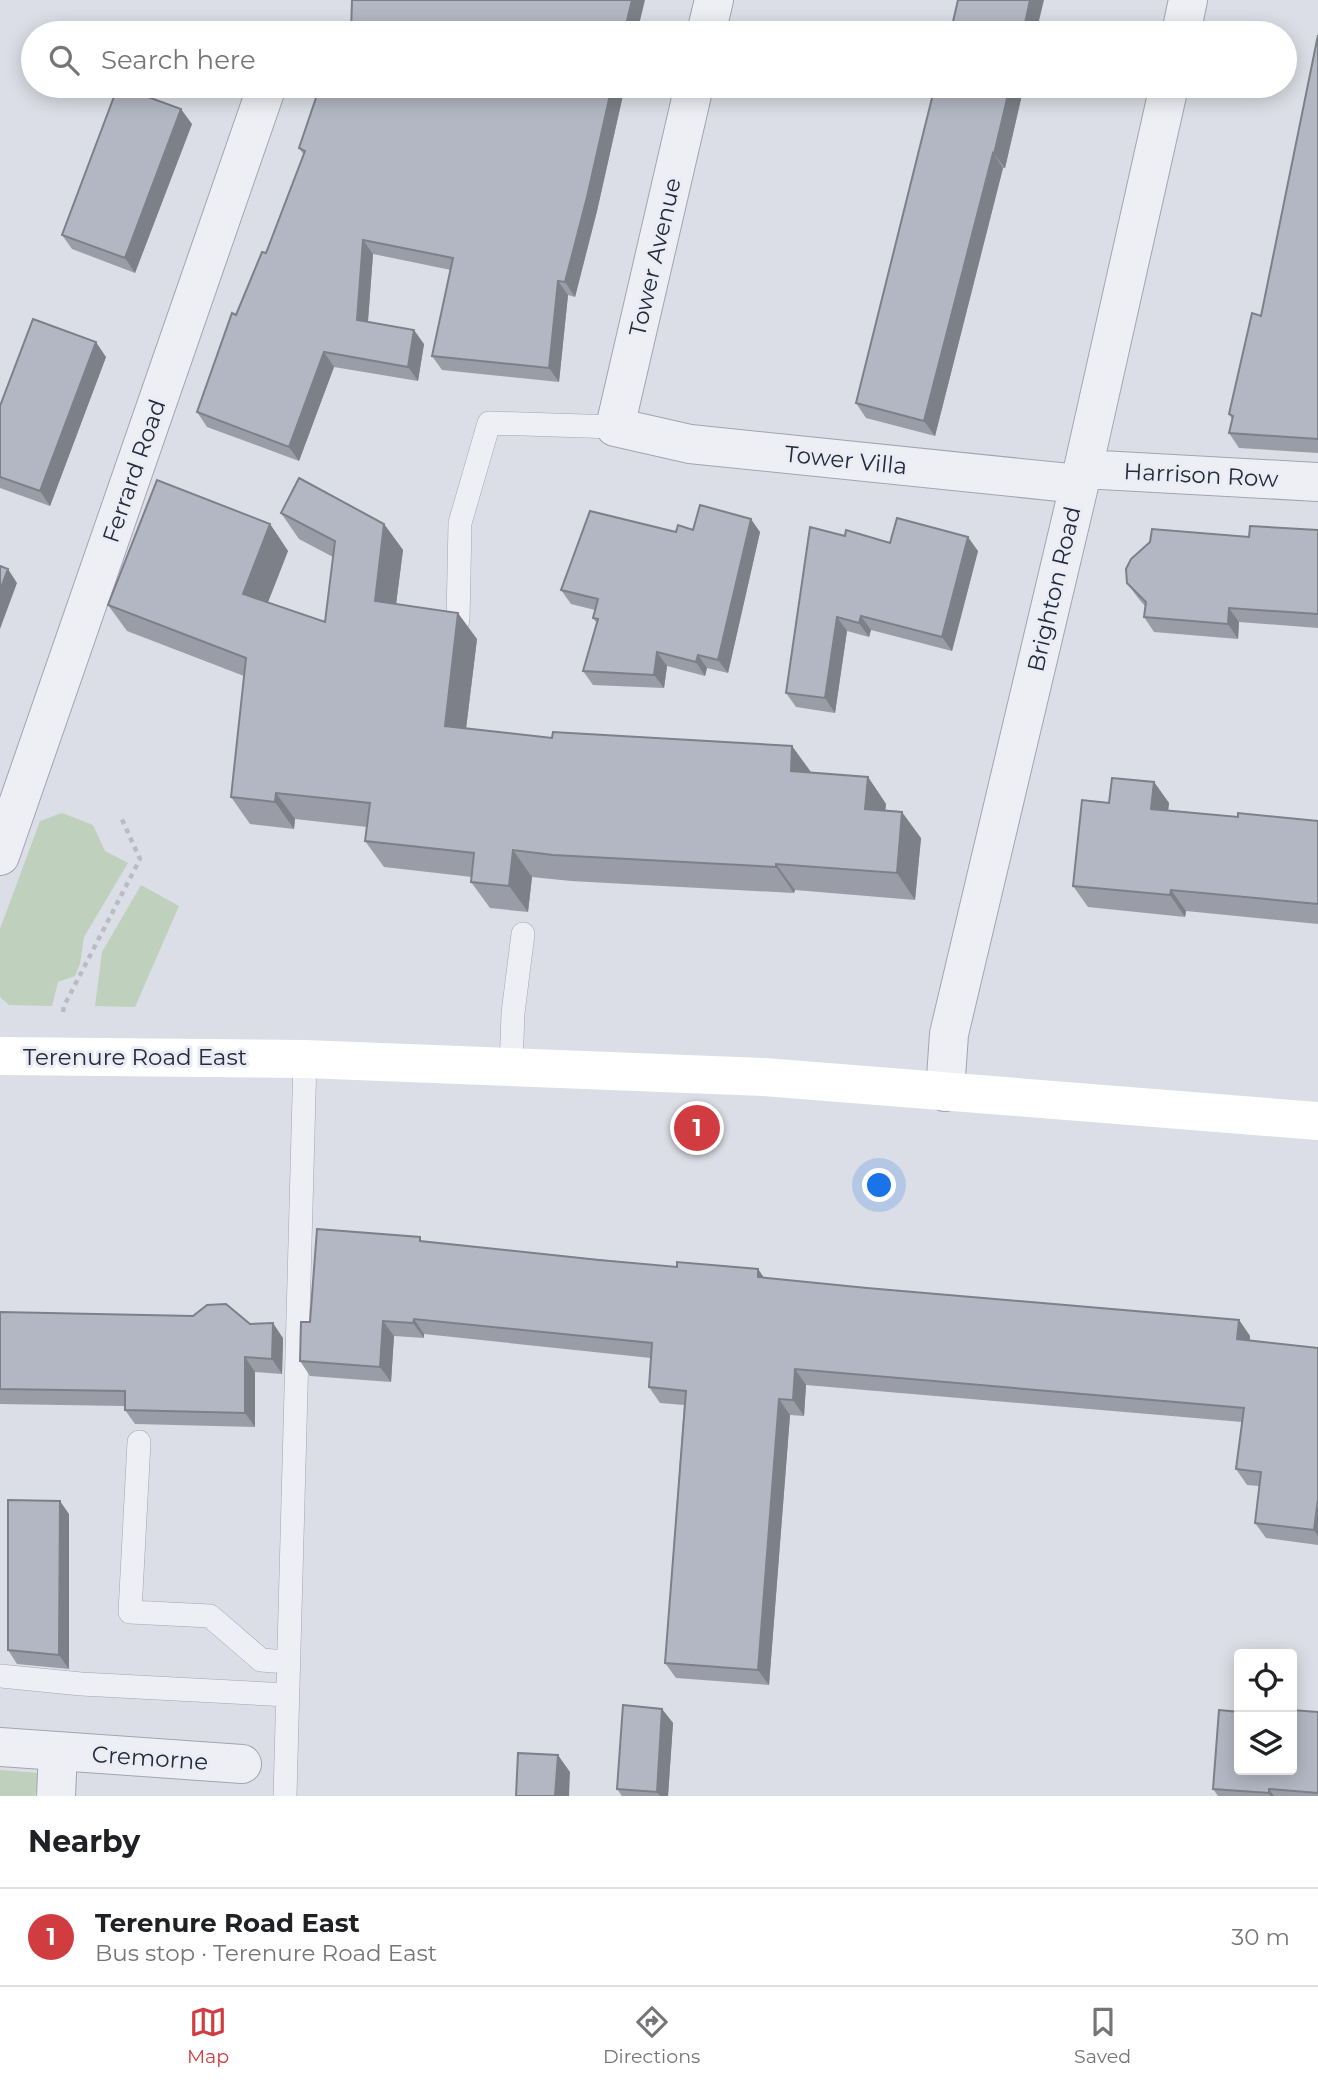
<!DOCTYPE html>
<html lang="en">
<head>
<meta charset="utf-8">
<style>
	:root { --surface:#fff; --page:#f2f2f2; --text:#202124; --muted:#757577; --line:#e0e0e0; --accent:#d03c3f }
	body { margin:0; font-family:Montserrat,sans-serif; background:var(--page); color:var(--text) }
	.controls { position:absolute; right:21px; bottom:21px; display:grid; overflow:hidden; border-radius:7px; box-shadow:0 4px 18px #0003 }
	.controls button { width:63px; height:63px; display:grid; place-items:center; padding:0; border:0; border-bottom:2px solid var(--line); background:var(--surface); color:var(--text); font:35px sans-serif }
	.you { position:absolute; left:880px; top:1186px; width:24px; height:24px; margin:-18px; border:5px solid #fff; border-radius:50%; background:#1a73e8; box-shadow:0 0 0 10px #1a73e833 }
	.badge { display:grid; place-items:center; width:46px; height:46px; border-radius:50%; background:var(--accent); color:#fff; font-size:23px; font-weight:700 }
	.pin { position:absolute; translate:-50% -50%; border:4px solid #fff; box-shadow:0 2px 7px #0006 }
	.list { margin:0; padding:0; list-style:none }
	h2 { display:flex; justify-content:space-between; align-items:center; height:91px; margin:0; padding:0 28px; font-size:30px }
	h2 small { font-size:23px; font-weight:400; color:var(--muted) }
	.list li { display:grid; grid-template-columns:46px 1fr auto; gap:21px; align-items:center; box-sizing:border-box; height:98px; padding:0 28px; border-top:2px solid var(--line) }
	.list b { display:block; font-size:26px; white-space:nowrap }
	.list p { margin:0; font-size:23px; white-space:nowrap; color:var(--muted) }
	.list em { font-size:23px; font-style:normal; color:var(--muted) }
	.icon { flex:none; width:38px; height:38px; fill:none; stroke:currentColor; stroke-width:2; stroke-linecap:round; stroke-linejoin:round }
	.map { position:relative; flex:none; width:1318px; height:1796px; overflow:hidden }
	.search { position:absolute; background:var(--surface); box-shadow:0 4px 18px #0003; left:21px; right:21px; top:21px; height:77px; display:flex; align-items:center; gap:18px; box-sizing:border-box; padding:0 24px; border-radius:38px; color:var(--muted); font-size:26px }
	.sheet { height:189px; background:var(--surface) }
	nav { display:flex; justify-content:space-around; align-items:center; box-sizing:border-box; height:98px; border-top:2px solid var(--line); background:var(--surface); font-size:19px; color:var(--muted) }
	nav a { display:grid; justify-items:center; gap:4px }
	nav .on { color:var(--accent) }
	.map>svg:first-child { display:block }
	.green { fill:#bfd0bc }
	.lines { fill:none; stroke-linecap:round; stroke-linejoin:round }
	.service-casing { stroke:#a1a5b0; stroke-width:24 }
	.minor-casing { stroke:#a1a5b0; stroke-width:40 }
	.path { stroke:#babcc5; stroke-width:4.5; stroke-dasharray:5 5; stroke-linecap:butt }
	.service { stroke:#eeeff5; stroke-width:23 }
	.minor { stroke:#eeeff5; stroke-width:38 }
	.secondary { stroke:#fff; stroke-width:38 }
	.wall { fill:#9a9da8 }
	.shaded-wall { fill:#7d8088 }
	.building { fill:#b3b7c3; stroke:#7d8088; stroke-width:2 }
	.labels { text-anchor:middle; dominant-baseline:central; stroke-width:6; stroke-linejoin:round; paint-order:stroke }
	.street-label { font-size:23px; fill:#252b3c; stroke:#ebedf4 }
</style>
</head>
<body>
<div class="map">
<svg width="1318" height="1796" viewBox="0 0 1318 1796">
	<rect width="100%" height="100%" fill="#dbdee6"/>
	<!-- green -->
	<path class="green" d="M62 813 93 825 105 851 128 863 84 937 80 964 75 976 58 982 52 1006 9 1005 0 997V929L40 821Z
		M141 885 179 906 135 1007 95 1006 102 952Z
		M0 1770 40 1773 35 1796H0Z"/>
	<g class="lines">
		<defs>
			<path id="service" d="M458 620 460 523 489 423 615 427
				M511 1067 513 1013 523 934
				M139 1442 130 1612 210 1616 261 1660 287 1662
				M0 1676 81 1684 288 1695
				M285 1796 305 1059"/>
			<path id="minor" d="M706 33 714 0
				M1181 33 1188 0
				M694 86 615 427 690 444 1079 484
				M1083 469 1318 482
				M0 856 267 86
				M945 1092 949 1034 1083 469 1169 86
				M0 1747 242 1764
				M56 1796 58 1751"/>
		</defs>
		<!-- service casing -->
		<use href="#service" class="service-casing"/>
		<!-- minor casing -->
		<use href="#minor" class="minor-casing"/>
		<!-- path -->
		<path class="path" d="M63 1012 64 1006 140 859 120 815"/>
		<!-- service -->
		<use href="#service" class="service"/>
		<!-- minor -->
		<use href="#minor" class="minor"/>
		<!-- secondary -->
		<path class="secondary" d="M0 1056 305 1059 764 1077 1318 1121"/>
	</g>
	<!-- wall -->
	<path class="wall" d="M1318 35V453L1239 448 1229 433 1232 419 1229 414 1261 316Z
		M320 86H625L597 211 575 297 568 295 559 382 442 370 432 356 451 270 373 254 368 321 424 344 418 381 334 367 299 461 207 427 197 412 236 315 266 253 304 155 299 148Z
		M1024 86 1005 168H1003L935 436 866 418 856 403Z
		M192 124 135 273 72 249 62 235Z
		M106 357 50 506 0 488V406Z
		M281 513 384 524 403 550 396 604 477 639 466 729 552 738 792 746 810 773 868 777 886 804 885 811 921 838 915 900 795 890 794 893 571 881 532 877 528 912 490 908 471 882 472 877 384 867 365 841 367 827 295 819 294 829 250 824 231 797 244 676 127 631 108 605 270 524 288 551 268 602 325 622 333 557 299 539Z
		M693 530 760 532 728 673 707 668 705 676 667 666 664 688 593 685 583 671 597 623 593 618 595 610 571 604 561 590 676 532Z
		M1318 530V628L1239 622 1238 639 1154 632 1144 617 1145 606 1138 598 1127 583 1249 537Z
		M845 536 890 543 978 551 952 651 871 630 869 637 847 631 835 713 796 707 786 693Z
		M1154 782 1169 803 1168 810 1238 817 1318 821V924L1186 911 1185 917 1088 907 1073 886 1109 803Z
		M424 1242 677 1267 758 1269 764 1278 867 1288 1239 1320 1250 1336V1340L1318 1348V1545L1266 1538 1255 1523 1259 1486 1247 1485 1236 1469 1242 1422 806 1385 804 1416 790 1415 769 1685 676 1678 665 1663 684 1405 660 1403 649 1387 651 1358 424 1334V1338L394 1336 391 1382 310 1376 300 1361 310 1322Z
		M0 1312 250 1324 283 1338 282 1374 255 1372V1427L135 1424 125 1410V1406L0 1404Z
		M69 1514V1669L17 1664 8 1650Z
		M662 1709 673 1723 668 1796H622L617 1789Z
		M1318 1712V1796H1218L1213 1789Z"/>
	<!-- shaded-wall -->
	<path class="shaded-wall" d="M632 0H645L637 33H624Z
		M1030 0H1044L1036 33H1023Z
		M612 86H625L597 211 575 297 565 282Z
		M1010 86H1024L1005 168 994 154Z
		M181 109 192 124 135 273 125 258Z
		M993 153 1003 168 935 436 924 421Z
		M363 240 373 254 367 334 357 320Z
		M558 281 568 295 559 382 549 368Z
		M414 330 424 344 418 381 408 367Z
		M96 342 106 357 50 506 40 491Z
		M324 352 334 367 299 461 289 447Z
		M751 519 760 532 728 673 718 660Z
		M270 524 288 551 261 620 243 594Z
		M384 524 403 550 393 628 375 601Z
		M968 537 978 551 952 651 942 637Z
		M8 569 17 583 0 629V590Z
		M1229 608 1239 622 1238 639 1228 624Z
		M458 613 477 639 463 753 445 726Z
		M861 616 871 630 869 637 859 623Z
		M837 617 847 631 835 713 825 698Z
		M657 652 667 666 664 688 654 675Z
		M698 655 707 668 705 676 696 662Z
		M792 746 811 772 809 798 791 771Z
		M868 777 886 804 883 835 865 809Z
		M1154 782 1169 803 1166 830 1151 809Z
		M276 793 295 819 294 829 275 802Z
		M902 812 921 838 915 900 897 873Z
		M513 850 532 877 528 912 509 886Z
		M776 864 795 890 794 893 776 867Z
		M1171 890 1186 911 1185 917 1170 895Z
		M758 1269 769 1285 758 1277Z
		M414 1319 424 1334V1338L413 1323Z
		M1239 1320 1250 1336 1248 1354 1237 1339Z
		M383 1321 394 1336 391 1382 380 1367Z
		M273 1323 283 1338 282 1374 272 1359Z
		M245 1357 255 1372V1427L245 1413Z
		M795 1369 806 1385 804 1416 793 1400Z
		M779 1399 790 1415 769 1685 758 1670Z
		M1318 1499V1536L1314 1530Z
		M60 1501 69 1514V1669L59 1655Z
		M662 1709 673 1723 668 1796H660L657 1792Z
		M558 1755 570 1772 569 1796H555Z
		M1269 1789 1274 1796H1270L1269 1793Z"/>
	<!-- building -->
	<path class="building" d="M352 0H632L624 33H351Z
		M958 0H1030L1023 33H948L950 26H952Z
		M1318 35V439L1229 433 1233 416 1229 414 1252 313 1261 316Z
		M118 86 181 109 125 258 62 235Z
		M320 86H612L587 197 565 282 558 281 549 368 432 356 453 258 363 240 357 320 414 330 408 367 324 352 289 447 197 412 232 313 236 315 262 252 266 253 305 151 299 148Z
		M935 86H1010L994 154 993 153 924 421 856 403Z
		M33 319 96 342 40 491 0 477V406Z
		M299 478 384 524 375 601 458 613 445 726 552 738 553 732 792 746 791 771 868 777 865 809 902 812 897 873 776 864V867L553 855 513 850 509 886 471 882 474 853 365 841 370 803 276 793 275 802 231 797 246 658 108 605 157 480 270 524 243 594 325 622 335 541 281 513Z
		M700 505 751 519 718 660 698 655 696 662 657 652 654 675 583 671 598 619 593 618 598 599 561 590 590 511 676 532 678 525 693 530Z
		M897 518 968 537 942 637 861 616 859 623 837 617 825 698 786 693 810 527 845 536 846 530 890 543Z
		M1250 526 1318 530V614L1229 608 1228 624 1144 617 1146 602 1127 583 1126 569 1131 559 1150 542 1152 529 1249 537Z
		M0 566 8 569 0 590Z
		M1112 778 1154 782 1151 809 1238 817V813L1318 821V904L1171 890 1170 895 1073 886 1082 800 1109 803Z
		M317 1229 420 1237V1241L599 1260 677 1267V1262L758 1269V1277L867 1288 1239 1320 1237 1339 1318 1348V1499L1314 1530 1255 1523 1261 1472 1236 1469 1244 1408 795 1369 793 1400 779 1399 758 1670 665 1663 686 1391 649 1387 652 1343 414 1319 413 1323 383 1321 380 1367 300 1361 301 1322H310Z
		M226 1304 250 1324 273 1323 272 1359 245 1357V1413L125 1410V1391L0 1389V1312L193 1316 207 1305Z
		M8 1500 60 1501 59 1655 8 1650Z
		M623 1705 662 1709 657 1792 617 1789Z
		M1219 1710 1239 1712V1770H1292V1710L1318 1712V1793L1269 1789V1793L1213 1789Z
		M518 1753 558 1755 555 1796H516Z"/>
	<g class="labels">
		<!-- street labels -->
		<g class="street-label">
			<text transform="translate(655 257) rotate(-77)">Tower Avenue</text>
			<text transform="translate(846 460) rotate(6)">Tower Villa</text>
			<text transform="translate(134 471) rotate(-71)">Ferrard Road</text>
			<text transform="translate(1201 475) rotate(3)">Harrison Row</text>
			<text transform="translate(1054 589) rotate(-77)">Brighton Road</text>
			<text x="135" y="1057">Terenure Road East</text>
			<text transform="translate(150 1758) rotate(4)">Cremorne</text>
		</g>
	</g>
</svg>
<div class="controls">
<button><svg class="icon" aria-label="locate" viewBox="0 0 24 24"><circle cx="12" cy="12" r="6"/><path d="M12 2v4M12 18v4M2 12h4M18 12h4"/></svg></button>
<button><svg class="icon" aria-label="layers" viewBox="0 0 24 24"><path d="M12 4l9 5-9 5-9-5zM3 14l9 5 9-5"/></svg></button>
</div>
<div class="you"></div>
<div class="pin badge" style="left:697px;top:1128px">1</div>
<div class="search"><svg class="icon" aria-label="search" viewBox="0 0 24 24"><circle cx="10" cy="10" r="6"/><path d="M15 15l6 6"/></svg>Search here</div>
</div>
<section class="sheet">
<h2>Nearby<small></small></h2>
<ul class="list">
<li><span class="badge">1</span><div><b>Terenure Road East</b><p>Bus stop · Terenure Road East</p></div><em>30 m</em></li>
</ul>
</section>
<nav>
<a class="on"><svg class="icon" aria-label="map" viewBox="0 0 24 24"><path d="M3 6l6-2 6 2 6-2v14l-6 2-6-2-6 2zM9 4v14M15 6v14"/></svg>Map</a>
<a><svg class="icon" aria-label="directions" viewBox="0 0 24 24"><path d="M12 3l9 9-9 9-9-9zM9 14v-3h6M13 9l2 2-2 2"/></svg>Directions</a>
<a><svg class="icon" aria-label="saved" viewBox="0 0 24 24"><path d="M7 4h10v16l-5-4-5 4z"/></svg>Saved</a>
</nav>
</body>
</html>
